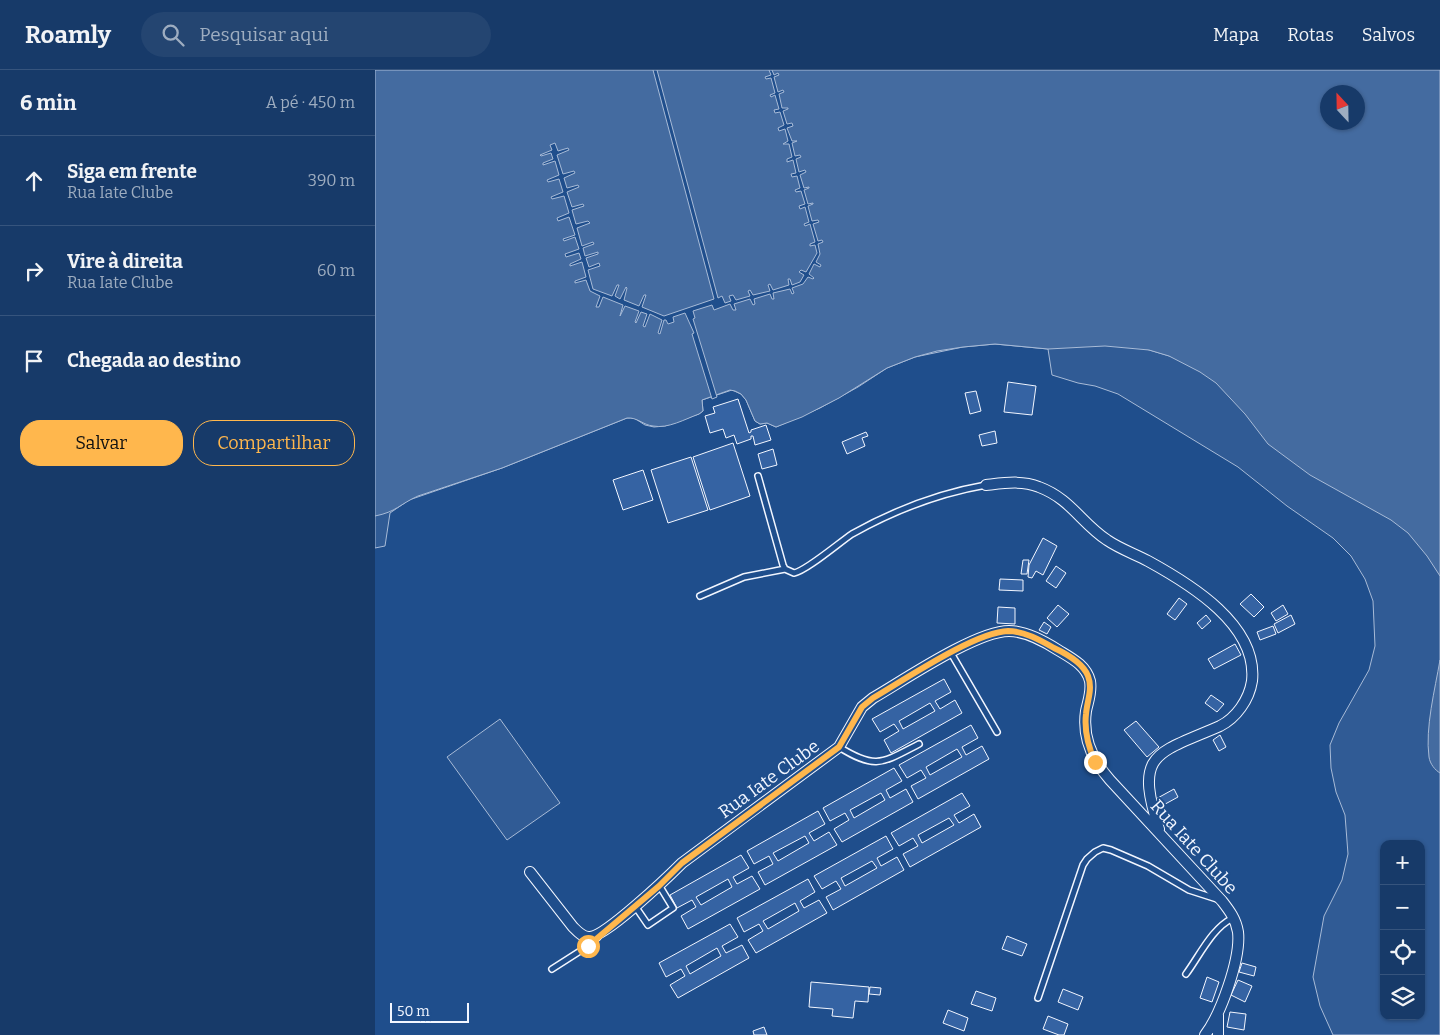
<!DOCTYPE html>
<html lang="pt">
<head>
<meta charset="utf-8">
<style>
	:root { --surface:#173a69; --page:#244571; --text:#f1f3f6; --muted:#9eadc0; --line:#36547d; --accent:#ffb74d }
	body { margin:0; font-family:Bitter,serif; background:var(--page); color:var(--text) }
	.controls { position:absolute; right:15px; bottom:15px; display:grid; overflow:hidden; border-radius:10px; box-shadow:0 1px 4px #0004 }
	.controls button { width:45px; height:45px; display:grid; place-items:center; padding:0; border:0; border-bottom:1px solid var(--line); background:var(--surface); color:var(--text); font:25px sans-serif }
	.compass { position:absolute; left:945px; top:15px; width:45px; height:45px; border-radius:50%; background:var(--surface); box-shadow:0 1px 4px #0004; rotate:338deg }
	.scale { position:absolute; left:15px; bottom:12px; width:79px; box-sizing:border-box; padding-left:5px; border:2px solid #f2f6ff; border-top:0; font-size:14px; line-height:18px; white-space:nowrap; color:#f2f6ff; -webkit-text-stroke:4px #1f4e8c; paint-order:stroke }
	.stop { position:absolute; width:15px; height:15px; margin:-11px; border:4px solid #ffb74d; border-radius:50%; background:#fff }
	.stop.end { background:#ffb74d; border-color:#fff; box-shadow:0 1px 5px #0008 }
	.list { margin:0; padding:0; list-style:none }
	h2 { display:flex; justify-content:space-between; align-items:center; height:65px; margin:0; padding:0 20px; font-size:21px }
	h2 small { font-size:16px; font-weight:400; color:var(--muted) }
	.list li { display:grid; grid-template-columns:32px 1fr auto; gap:15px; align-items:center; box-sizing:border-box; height:90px; padding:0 20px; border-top:1px solid var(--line) }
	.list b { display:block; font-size:19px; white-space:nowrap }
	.list p { margin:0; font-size:16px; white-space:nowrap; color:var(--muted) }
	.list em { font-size:16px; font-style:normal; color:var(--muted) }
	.actions { display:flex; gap:10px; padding:15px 20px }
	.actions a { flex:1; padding:11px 0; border:1px solid var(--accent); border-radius:20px; text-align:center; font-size:18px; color:var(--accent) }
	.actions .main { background:var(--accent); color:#111 }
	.icon { flex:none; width:28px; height:28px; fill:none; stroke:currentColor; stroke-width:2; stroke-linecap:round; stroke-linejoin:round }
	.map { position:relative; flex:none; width:1065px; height:965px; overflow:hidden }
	header { display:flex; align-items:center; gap:30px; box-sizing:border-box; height:70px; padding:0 25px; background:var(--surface); border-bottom:1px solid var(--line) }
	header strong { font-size:24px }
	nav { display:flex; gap:28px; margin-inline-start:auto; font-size:18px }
	.search { width:350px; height:45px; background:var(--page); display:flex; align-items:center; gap:12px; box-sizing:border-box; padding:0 18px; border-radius:28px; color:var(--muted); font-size:19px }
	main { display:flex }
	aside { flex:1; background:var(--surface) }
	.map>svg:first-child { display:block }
	.built { fill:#305b95; stroke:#a8bbd7; fill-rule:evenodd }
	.water { fill:#446ba0; stroke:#a8bbd7; fill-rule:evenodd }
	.pier { fill:#1f4e8c; stroke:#a8bbd7 }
	.building { fill:#3563a3; stroke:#f2f6ff; fill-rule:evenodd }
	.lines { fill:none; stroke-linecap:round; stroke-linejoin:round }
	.service-casing { stroke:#f2f6ff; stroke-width:8 }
	.minor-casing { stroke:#f2f6ff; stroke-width:12 }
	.service { stroke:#1f4e8c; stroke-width:5 }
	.minor { stroke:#1f4e8c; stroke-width:10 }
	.route { stroke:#ffb74d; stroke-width:6 }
	.labels { text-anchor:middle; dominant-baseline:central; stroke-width:4; stroke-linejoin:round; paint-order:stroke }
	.street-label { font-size:18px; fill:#f2f6ff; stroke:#1f4e8c }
</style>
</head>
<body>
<header>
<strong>Roamly</strong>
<div class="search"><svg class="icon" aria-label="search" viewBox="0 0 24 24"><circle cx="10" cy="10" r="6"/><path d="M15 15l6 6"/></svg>Pesquisar aqui</div>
<nav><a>Mapa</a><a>Rotas</a><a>Salvos</a></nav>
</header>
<main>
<aside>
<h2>6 min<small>A pé · 450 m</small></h2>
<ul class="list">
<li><svg class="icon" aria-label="ahead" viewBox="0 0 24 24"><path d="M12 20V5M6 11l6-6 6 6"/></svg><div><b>Siga em frente</b><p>Rua Iate Clube</p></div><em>390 m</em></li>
<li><svg class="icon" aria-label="right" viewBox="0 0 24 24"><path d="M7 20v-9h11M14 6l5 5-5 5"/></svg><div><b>Vire à direita</b><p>Rua Iate Clube</p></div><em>60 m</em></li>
<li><svg class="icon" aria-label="arrive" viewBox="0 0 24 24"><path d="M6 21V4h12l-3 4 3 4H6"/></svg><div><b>Chegada ao destino</b></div></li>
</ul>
<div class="actions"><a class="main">Salvar</a><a>Compartilhar</a></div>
</aside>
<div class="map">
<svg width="1065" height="965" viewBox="0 0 1065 965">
	<rect width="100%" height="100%" fill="#1f4e8c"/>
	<!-- built -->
	<path class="built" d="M594 226 1065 367V965H958L945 936 938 907 949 846 967 810 973 784 970 745 961 722 956 698 955 675 964 653 994 600 1000 576 998 531 990 509 976 486 958 468 912 436 863 397 743 324 720 316 703 313 677 305 673 279 620 274 588 277 540 287 512 298 483 317 445 338 401 357 392 353 385 354 380 351 371 330 366 324 357 320 327 330 328 341 324 344 290 356 279 357 270 355 259 348H252L127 398 34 430 15 443 10 476 0 478V404ZM1009 774H1046V946H1009Z
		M125 649 185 733 132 770 72 687Z"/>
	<!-- water -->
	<path class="water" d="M0 0H1065V506L1052 486 1033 463 1016 450 935 405 893 374 870 344 841 313 825 302 794 286 774 280 730 276 673 279 620 274 588 277 562 281 540 287 512 298 464 328 427 347 401 357 392 353 385 354 380 351 371 330 366 324 360 321 355 320 327 330 328 341 324 344C310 349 293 359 278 356 268 355 262 347 252 348L127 398 43 426C25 434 21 442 0 446ZM952 22H982V52H952Z
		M1065 590V703C1060 700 1055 694 1054 687 1050 658 1060 619 1065 590Z"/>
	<!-- pier -->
	<path class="pier" d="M278 0H282L343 228 347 226 350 233 356 231 354 226 358 225 361 230 375 226 373 221 375 220 378 225 395 221 393 215 395 214 398 220 414 215 413 209H415L417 215 425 212 429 205 424 202 426 200 431 202 442 183 440 175 435 176V174L440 172 435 154 430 156 429 154 434 152 430 137 425 139 424 136 430 134 426 121 421 122 420 120 425 118 422 106 417 107 416 104 421 103 418 90 412 92V89L417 87 414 74H408L413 71 410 59 404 61 403 58 409 55 405 42 400 43 399 40 404 39 400 25 396 27 395 25 400 23 396 8 391 9 390 7 396 5 394 0H397L399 5 403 3 404 5 399 7 403 22 408 20 409 22 404 24 407 38H413V39L408 41 412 54 417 53 418 56 412 58 417 71H422L417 73 420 86 425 85 426 87 421 89 424 102 430 100 431 102 425 105 429 118 434 117V118L429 120 433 134 438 133V134L433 136 437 151 443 150 444 152 438 154 443 171 447 170 448 172 443 174 445 184 441 192 446 195 445 197 439 194 434 204 439 208 438 209 433 207 428 214 417 218 419 223 417 224 415 219 398 223 399 229H397L395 224 379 229 380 234 378 235 375 229 359 234 361 240H358L355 234 339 240 337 235 318 241 320 248 318 249 342 327 337 329 317 264 319 263 310 243 298 247 299 252 293 254 291 250H289L285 264 283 263 287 250 275 244 270 257 268 256 272 244 266 242 261 253 260 252 264 241 250 236 245 246 248 235 228 227 224 237H221L225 226 215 221 211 210 200 213V211L211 207 207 192 195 196V194L206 189 204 183 191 187 190 184 204 179 200 167 189 171 188 169 200 165 194 147 183 151 182 148 194 143 189 126 177 129 176 127 188 122 184 109 173 112 172 110 184 105 180 91 168 95V93L178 89 176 83 166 86 165 85 177 80 175 75 180 73 183 81 193 78 194 80 182 85 188 104 199 101 200 103 189 108 192 118 203 115 204 117 192 122 197 137 208 134 209 136 197 140 201 154 213 151 215 153 202 158 207 176 218 172 219 174 208 178 210 186 223 182V184L211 188 214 197 224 193 225 196 213 200 218 219 237 226 242 215H244L240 226 245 229 251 217 252 218 249 230 264 236 269 225H271L267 237 289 246 339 229Z"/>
	<!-- building -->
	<path class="building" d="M633 312 661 316 657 345 629 342Z
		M601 321 606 341 595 344 590 323Z
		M363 329 374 363 376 362V360L391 355 396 370 380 375 378 366H376V369L362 374 359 365 351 368 348 359 335 363 330 346 340 343 338 337Z
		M620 361 622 373 607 376 604 365Z
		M491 362 493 366 487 368 490 376 472 384 467 372Z
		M358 373 375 426 335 440 318 387Z
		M398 379 402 395 387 399 383 384Z
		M316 387 333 440 293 453 276 400Z
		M268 400 278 430 248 440 238 410Z
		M668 468 682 476 668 505 661 501 657 508 653 507 654 495Z
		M648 490H654L652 504H646Z
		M681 496 691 503 681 518 671 511Z
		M625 509 648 510V521L624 520Z
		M876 524 889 537 879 547 865 534Z
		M804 528 812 534 800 550 792 544Z
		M683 535 694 544 682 557 672 548Z
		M908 535 913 544 901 551 896 543Z
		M623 537 640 538V554L622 553Z
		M831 545 836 551 827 559 822 553Z
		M916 545 920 554 903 563 899 554Z
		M669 552 676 557 672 564 664 560Z
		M898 556 901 564 885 570 882 562Z
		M860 574 866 585 839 599 833 589Z
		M569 609 576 622 560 631 565 639 580 630 587 643 516 683 509 670 524 661 519 654 505 662 497 649ZM555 633 560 641 528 659 524 651Z
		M836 625 849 634 842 642 830 633Z
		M761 651 784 677 772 687 749 660Z
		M596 655 603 668 587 677 591 685 607 676 614 689 543 729 536 716 551 708 546 700 532 708 524 695ZM582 679 587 687 555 705 551 697Z
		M845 665 851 677 844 681 838 670Z
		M519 698 527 711 511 720 515 728 531 719 538 732 467 772 459 759 474 750 470 743 455 751 448 738ZM506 723 510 730 479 748 475 740Z
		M799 719 803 727 783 738 779 730Z
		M587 723 595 736 579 745 584 753 599 744 606 757 535 797 528 784 543 776 538 768 524 776 516 763ZM574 748 579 755 547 773 543 765Z
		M443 741 450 754 434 763 439 771 454 762 462 775 390 815 383 802 398 794 394 786 379 794 372 781ZM430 766 434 773 403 791 398 783Z
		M511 766 518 779 502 788 506 796 522 787 529 800 458 840 451 827 466 819 461 811 447 819 439 806ZM497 791 502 798 470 816 466 808Z
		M366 785 374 798 358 807 362 814 377 806 385 819 313 859 306 846 321 837 317 830 302 838 295 825ZM353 809 357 817 326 835 321 827Z
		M433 809 440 822 425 831 429 838 444 830 452 843 381 883 373 870 388 861 384 854 369 862 362 848ZM420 833 424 841 393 859 388 851Z
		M355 854 363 867 347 876 351 883 367 875 374 888 303 928 295 915 310 906 306 899 291 907 284 893ZM342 878 346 886 315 904 311 896Z
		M632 866 652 874 647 886 627 879Z
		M867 893 881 897 879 906 864 902Z
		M832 907 844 912 837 932 825 928Z
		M863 910 877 916 870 932 856 925Z
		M436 912 494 917 493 932 480 931 478 948 457 946 458 939 434 937Z
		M495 917 506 918 505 925 494 924Z
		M688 919 708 927 703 940 683 932Z
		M601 921 621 928 617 941 596 934Z
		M573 940 593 948 589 961 568 953Z
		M855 942 871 944 869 960 852 957Z
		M673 946 693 954 689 965H684L668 959Z
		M389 957 392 965H379L378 961Z"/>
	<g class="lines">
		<defs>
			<path id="service" d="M383 406 408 495 410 499 419 503C431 501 465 472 477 464 518 441 565 423 611 415
				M325 526 369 507 410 499
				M576 583 622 662
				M464 677C501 700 507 693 544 674
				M260 836 273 855 298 838 284 815
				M177 899 213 876 223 867
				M811 904C825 885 837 858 858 848
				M663 928 708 795 712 789 720 782 728 778 736 780 773 796 814 820 842 829"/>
			<path id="minor" d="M611 415C629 413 647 410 664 417 696 429 706 453 732 470 745 479 760 484 773 491 815 514 883 555 877 611 874 630 861 648 845 656 781 684 759 682 784 759
				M155 802 198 857C202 861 207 867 214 867 229 868 293 807 307 793L464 677 487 637 498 628C529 610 601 561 634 561 651 561 669 571 683 580 696 588 711 595 715 611 717 622 713 631 711 641 707 668 718 691 735 710L847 831C854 840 861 849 863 862 866 888 846 944 830 965
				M843 965V945"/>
		</defs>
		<!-- service casing -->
		<use href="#service" class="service-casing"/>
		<!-- minor casing -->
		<use href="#minor" class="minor-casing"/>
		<!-- service -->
		<use href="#service" class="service"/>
		<!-- minor -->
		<use href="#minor" class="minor"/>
	</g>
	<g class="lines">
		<!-- route -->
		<path class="route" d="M213 876 284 816 307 793 464 677 487 637 498 628C529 610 600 562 633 561 649 561 665 570 679 578 692 584 708 593 713 606 718 619 712 631 711 644 709 661 713 676 720 692"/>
	</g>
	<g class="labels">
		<!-- street labels -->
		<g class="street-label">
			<text transform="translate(394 709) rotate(-36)">Rua Iate Clube</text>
			<text transform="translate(819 777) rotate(48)">Rua Iate Clube</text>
		</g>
	</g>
</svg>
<div class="controls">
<button>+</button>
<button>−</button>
<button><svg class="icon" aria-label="locate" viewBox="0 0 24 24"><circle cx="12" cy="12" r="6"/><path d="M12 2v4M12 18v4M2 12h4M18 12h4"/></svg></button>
<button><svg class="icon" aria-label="layers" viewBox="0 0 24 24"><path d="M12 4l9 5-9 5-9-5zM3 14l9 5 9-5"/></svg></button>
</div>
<svg class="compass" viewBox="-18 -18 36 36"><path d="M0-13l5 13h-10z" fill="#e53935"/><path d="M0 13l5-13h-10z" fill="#9eadc0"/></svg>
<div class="scale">50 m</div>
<div class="stop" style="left:213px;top:876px"></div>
<div class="stop end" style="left:720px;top:692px"></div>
</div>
</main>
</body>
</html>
